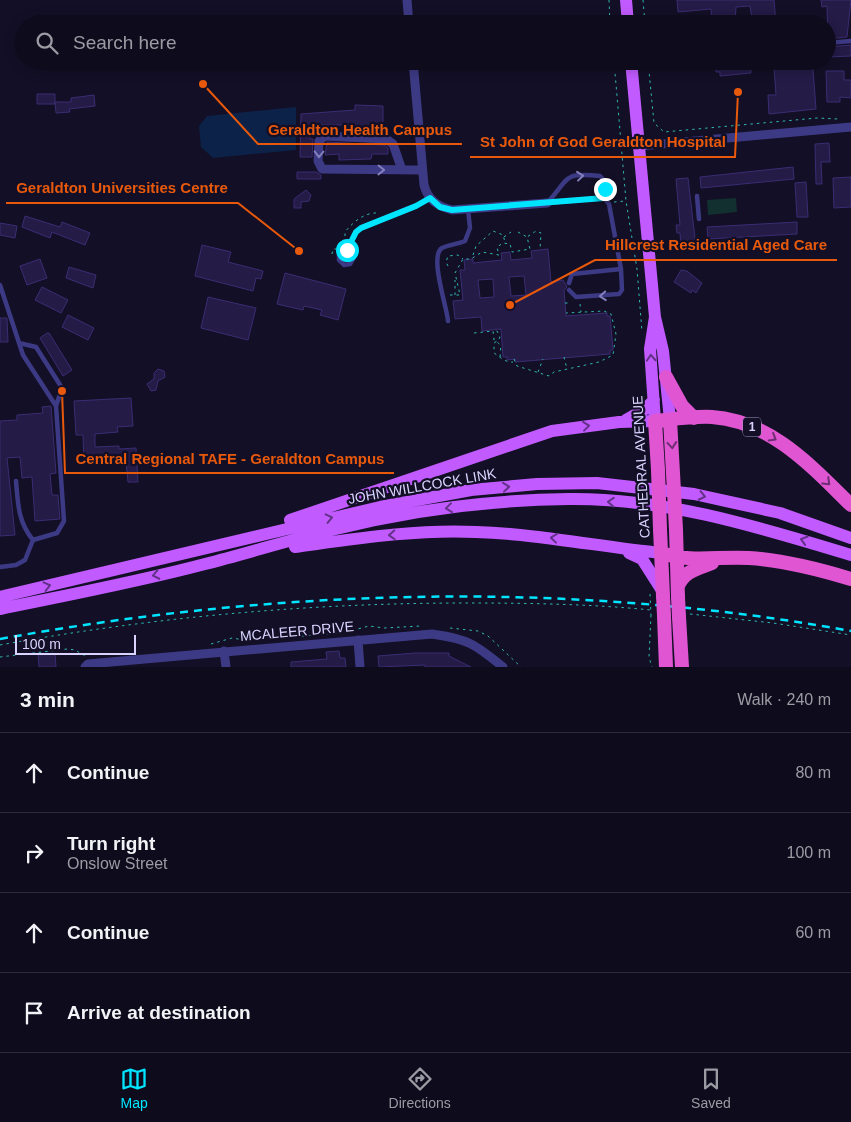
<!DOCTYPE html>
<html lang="en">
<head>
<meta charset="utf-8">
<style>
	:root { --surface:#0e0b1c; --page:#1c1929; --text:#f1f3f6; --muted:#9b9ba3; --line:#2e2b3b; --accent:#00e5ff }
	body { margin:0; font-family:Helvetica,sans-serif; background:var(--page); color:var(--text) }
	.scale { position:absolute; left:15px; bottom:12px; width:121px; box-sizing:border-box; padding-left:5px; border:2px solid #d9d4ff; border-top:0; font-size:14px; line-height:18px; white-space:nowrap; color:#d9d4ff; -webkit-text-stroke:4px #130f26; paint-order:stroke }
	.stop { position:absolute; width:15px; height:15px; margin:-11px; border:4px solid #00e5ff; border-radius:50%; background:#fff }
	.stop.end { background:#00e5ff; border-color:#fff; box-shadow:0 1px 5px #0008 }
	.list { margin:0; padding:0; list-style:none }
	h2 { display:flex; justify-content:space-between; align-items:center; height:65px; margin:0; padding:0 20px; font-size:21px }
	h2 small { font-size:16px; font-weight:400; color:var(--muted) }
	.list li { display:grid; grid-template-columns:32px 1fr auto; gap:15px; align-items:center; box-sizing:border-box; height:80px; padding:0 20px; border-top:1px solid var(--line) }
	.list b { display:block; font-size:19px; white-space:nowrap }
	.list p { margin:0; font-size:16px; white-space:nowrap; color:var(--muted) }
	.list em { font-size:16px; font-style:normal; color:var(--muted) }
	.icon { flex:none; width:28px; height:28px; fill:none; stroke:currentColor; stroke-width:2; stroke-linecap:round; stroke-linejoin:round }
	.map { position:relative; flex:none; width:851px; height:667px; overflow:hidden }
	.search { position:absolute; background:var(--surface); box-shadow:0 2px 12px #0003; left:15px; right:15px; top:15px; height:55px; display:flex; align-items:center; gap:12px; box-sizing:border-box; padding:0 18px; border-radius:28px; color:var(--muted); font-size:19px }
	.sheet { height:385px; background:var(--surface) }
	nav { display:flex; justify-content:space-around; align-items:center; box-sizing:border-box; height:70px; border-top:1px solid var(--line); background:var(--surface); font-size:14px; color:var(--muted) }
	nav a { display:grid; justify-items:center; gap:2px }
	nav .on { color:var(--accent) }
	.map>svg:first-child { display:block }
	.green { fill:#12302f }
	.water { fill:#0c2248 }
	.building { fill:#241b47; stroke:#3b2d73; fill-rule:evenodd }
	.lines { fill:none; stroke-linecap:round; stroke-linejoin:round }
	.path { stroke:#2fb8b0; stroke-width:1; stroke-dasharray:2.5 4; stroke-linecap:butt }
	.service { stroke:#3d3a85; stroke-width:4.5 }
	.minor { stroke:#3d3a85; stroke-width:9 }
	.primary { stroke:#c25bff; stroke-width:12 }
	.trunk { stroke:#e055d1; stroke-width:14 }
	.rail { stroke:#00e5ff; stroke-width:2.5; stroke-dasharray:8 6; stroke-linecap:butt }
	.path-bridge { stroke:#2fb8b0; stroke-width:1; stroke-dasharray:2.5 4; stroke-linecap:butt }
	.trunk-bridge { stroke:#e055d1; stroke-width:14 }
	.oneway { stroke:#837fbc }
	.oneway2 { stroke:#623188 }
	.oneway3 { stroke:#6f2e73 }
	.route { stroke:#00e5ff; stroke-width:6 }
	.labels { text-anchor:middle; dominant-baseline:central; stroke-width:4.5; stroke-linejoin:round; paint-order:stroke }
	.shield { fill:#130f26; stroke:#9e99be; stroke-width:1 }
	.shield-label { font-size:12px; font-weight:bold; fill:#d9d4ff }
	.street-label { font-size:14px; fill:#d9d4ff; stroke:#130f26 }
	.leader { fill:none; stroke:#e8590c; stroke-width:2 }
	.callout-dot { fill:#e8590c; stroke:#130f26; stroke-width:2 }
	.callout-label { font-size:15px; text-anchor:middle; font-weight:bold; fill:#e8590c; stroke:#130f26; stroke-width:4.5; stroke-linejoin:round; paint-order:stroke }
</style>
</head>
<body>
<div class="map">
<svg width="851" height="667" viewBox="0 0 851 667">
	<rect width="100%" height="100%" fill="#130f26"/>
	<!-- green -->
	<path class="green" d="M736 198 737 212 708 215 707 200Z"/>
	<!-- water -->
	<path class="water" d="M296 107V150L213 158 201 147 199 126 207 116Z"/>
	<!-- building -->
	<path class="building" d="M677 0H774L776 24H753L750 6 736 7 735 24H712L711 9 678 12Z
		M821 0H851L847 37 828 39 827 6 822 7Z
		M851 45V56L829 57 827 55V47Z
		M715 61H750L751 73 720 76V72H716Z
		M769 61H800L803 69H813L816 109 769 114 768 95H776L774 67Z
		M826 71H844V80H851V98L840 97V102H827Z
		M37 94H55V104H37Z
		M94 95 95 106 69 109 70 112 56 113 55 102H71V98Z
		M355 105 383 106V128H351V125H314L315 128H310V139H313L312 157H300L301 114 355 110Z
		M327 142 384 145 388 148V154H372L371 159 339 160V154L325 155Z
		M829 143 830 162H821L822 184H816L815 144Z
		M793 167 794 179 701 188 700 177Z
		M297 172H316L321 175V179H297Z
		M851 177V207L834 208 833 178Z
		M688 178 696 247 681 248 680 233H677L676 225H680L676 179Z
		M806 182 808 217H797L795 183Z
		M306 190 311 195 309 201 301 202V208H294V199Z
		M25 216 60 227 62 222 90 233 85 245 52 232 50 238 22 227Z
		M797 222V234L708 239 707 227Z
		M0 223 17 226 15 238 0 235Z
		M202 245 231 252 228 262 263 271 261 279 256 278 253 291 195 276Z
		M548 249 551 282 563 280 567 287 564 290 566 316 607 313V316H610L613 350H610V354L515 362V359L507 360V357H503L501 329 482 331 481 317 455 319 453 301 463 300 460 270H465L464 260 473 259V263L502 260 501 253 510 252 511 260 532 258 531 251ZM524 276 526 295 511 296 509 277ZM493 279 494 297 480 298 478 280Z
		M40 259 47 278 27 285 20 266Z
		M69 267 96 275 93 288 66 278Z
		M681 270 687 271 702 283 696 293 692 290 691 293 674 282Z
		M285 273 346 289 338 320 320 315 322 310 304 306 303 310 277 304Z
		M42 287 68 300 61 313 35 300Z
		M208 297 256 308 248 340 201 328Z
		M68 315 94 328 88 340 62 327Z
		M0 318H7L8 342H0Z
		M47 333H49L72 370 63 376 40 338Z
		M158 369 164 371 165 377 158 381 156 390 151 391 147 384 154 379V373Z
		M131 398 133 426 117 427 118 432 95 434V447L119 446V449L136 448 138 482H128L126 461 84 464 83 435H76L74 401Z
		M51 406 56 473 50 474 52 495H58L60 519 35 521 32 477 22 478 20 457 7 458 15 535 0 536V421L17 420V415L43 413 42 407Z
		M339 651 340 658H345L346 667H291V662L327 659 326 652Z
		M415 653H449V656L471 667H425V665L379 667 378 656Z
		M38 654H55L56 667H39Z"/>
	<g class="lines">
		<!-- path -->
		<path class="path" d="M609 0 610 24
			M643 0 645 24
			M614 61 626 201 637 269 642 332
			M648 61 654 123 664 132 817 118 838 119
			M614 202 625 201
			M518 232 527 237
			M345 236V232C354 221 365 212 379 213
			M504 237 511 232
			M332 254 333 249H336
			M473 255 476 246 493 231 503 235 505 242
			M448 266 446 262 448 256 458 255 463 259
			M450 295H460L455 273 463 259H471L482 252 499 255 497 247 503 243 510 244 512 252 530 249 527 237 536 231 541 233 540 250
			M455 295V280
			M565 303H571
			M580 304 581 312
			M474 333 493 331
			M500 357C501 349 502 344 494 340L493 331H497L500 337C499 340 497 341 494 343V353C500 357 506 363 513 362
			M564 357 567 369
			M514 359 517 366 549 376 554 372 599 362 613 355 616 334 611 314 604 311 566 313
			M538 372 543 359
			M690 614 773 623 851 635
			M651 615 649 657 652 667
			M450 628 478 631 488 636 521 667
			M346 632 369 626 384 628 421 626
			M282 638 337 633
			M211 644 232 638 250 641
			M0 645C154 617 310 603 466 603 528 603 590 604 651 610
			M83 655 97 654
			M0 657 67 649 76 650 82 655"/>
		<!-- service -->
		<path class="service" d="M827 43 851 41
			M697 196 699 219
			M547 203C570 179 561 172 600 176L606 182 604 198 609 204 621 269
			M547 203 604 198
			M347 250 352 253 353 259 350 264 344 265 339 260V254L347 250 356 232 361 228 416 206 430 198
			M569 283 572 274 621 269 622 290 619 294 576 297 569 290
			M0 285 23 355 56 406 64 521 57 533 33 540 25 560 16 565 0 567
			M448 321C447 307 429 256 442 248 448 245 458 244 465 241L470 228 468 209
			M19 343 36 347 62 388 56 406
			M16 481C18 504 18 522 33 540"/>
		<!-- minor -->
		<path class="minor" d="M407 0 409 24
			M413 61 424 185C428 200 437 206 452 210L547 203
			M639 146 851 127
			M402 170 393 144 386 139 325 136 319 141 318 161 322 169 422 170
			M358 640 360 667
			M224 651 226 667
			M85 667 88 664 432 634C468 639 475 644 503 667"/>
		<!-- primary -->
		<path class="primary" d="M626 0 628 24
			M631 61 655 317 663 351 670 420
			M626 420 645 409 654 400
			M290 520 552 431 619 422 655 421 650 349 655 317
			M295 547C354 539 416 529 476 532 539 534 600 547 662 553
			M629 553 642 559 663 592
			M0 597 380 507 471 490 537 484 597 483 694 494 780 513 851 538
			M0 609C68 595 137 582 205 564 249 553 292 539 336 529 412 510 491 500 569 499 667 498 758 527 851 555"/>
		<!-- trunk -->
		<path class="trunk" d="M666 377 682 406 694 418
			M670 420 674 491
			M658 470 655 421C674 419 693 416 712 417 771 421 812 467 851 505
			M660 529 663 596
			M676 530 678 597
			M662 553C691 563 719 556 749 558 784 560 818 569 851 579
			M678 586C684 571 697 569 712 563
			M664 616 666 667
			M679 617 682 667"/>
		<!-- rail -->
		<path class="rail" d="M0 639C280 588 571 580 851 631"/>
		<!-- path-bridge -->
		<path class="path-bridge" d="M650 594 651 615"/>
		<!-- trunk-bridge -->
		<path class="trunk-bridge" d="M658 470 660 529
			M674 491 676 530
			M663 596 664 616
			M678 597 679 617"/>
	</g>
	<!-- one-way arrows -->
	<defs><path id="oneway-chevron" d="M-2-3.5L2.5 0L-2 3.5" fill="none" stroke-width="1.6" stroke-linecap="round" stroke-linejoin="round" transform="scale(1.25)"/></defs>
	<g class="oneway">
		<use href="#oneway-chevron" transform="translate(319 154) rotate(91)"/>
		<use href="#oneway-chevron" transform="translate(381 170) rotate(1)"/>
		<use href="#oneway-chevron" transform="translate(580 176) rotate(-6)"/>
		<use href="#oneway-chevron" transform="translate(603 296) rotate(176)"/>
	</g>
	<g class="oneway2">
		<use href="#oneway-chevron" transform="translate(651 358) rotate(-93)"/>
		<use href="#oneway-chevron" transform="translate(586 426) rotate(-7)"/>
		<use href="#oneway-chevron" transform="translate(506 487) rotate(-6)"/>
		<use href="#oneway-chevron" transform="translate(702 496) rotate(12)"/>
		<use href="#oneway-chevron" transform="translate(611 502) rotate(-176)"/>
		<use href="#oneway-chevron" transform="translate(449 508) rotate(173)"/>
		<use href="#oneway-chevron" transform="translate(329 518) rotate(-13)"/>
		<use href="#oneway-chevron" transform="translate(392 535) rotate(177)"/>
		<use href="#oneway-chevron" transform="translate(554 538) rotate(-174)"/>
		<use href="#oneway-chevron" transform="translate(804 540) rotate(-163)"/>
		<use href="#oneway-chevron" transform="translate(156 575) rotate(168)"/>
		<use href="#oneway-chevron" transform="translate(47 586) rotate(-14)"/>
	</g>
	<g class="oneway3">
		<use href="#oneway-chevron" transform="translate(773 438) rotate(31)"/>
		<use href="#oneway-chevron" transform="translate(672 445) rotate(85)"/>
		<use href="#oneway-chevron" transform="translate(827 482) rotate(44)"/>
	</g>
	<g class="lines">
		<!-- route -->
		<path class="route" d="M347 250 356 232 361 228 416 206 430 198 440 207 452 210 604 198 605 189"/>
	</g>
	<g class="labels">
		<!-- shield labels -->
		<rect class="shield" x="743" y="417.5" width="18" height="19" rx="4"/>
		<g class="shield-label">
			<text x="752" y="427">1</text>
		</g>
		<!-- street labels -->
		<g class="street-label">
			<text transform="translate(641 467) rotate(-93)">CATHEDRAL AVENUE</text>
			<text transform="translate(422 486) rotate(-10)">JOHN WILLCOCK LINK</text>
			<text transform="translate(297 631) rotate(-5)">MCALEER DRIVE</text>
		</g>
	</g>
	<!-- callouts -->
	<path class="leader" d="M203 84L258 144H462M738 92L735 157H470M299 251L238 203H6M510 305L595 260H837M62 391L65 473H394"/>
	<g class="callout-dot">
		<circle cx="203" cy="84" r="5"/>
		<circle cx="738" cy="92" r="5"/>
		<circle cx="299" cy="251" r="5"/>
		<circle cx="510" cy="305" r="5"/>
		<circle cx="62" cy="391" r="5"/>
	</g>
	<g class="callout-label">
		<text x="360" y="135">Geraldton Health Campus</text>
		<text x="603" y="147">St John of God Geraldton Hospital</text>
		<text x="122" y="193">Geraldton Universities Centre</text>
		<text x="716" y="250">Hillcrest Residential Aged Care</text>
		<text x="230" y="464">Central Regional TAFE - Geraldton Campus</text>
	</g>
</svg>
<div class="scale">100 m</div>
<div class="stop" style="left:347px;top:250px"></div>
<div class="stop end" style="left:605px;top:189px"></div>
<div class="search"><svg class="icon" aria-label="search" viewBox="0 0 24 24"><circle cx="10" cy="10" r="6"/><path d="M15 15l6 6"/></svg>Search here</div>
</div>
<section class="sheet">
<h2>3 min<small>Walk · 240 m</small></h2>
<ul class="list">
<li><svg class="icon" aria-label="ahead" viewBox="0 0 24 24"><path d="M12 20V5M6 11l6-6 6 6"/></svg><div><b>Continue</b></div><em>80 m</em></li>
<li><svg class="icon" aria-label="right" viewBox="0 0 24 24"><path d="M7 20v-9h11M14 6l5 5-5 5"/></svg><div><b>Turn right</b><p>Onslow Street</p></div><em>100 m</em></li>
<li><svg class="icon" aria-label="ahead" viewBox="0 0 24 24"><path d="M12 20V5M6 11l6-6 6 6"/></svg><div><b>Continue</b></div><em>60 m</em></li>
<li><svg class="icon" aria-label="arrive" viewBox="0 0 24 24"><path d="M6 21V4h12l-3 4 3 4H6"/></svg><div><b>Arrive at destination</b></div></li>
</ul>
</section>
<nav>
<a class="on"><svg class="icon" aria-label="map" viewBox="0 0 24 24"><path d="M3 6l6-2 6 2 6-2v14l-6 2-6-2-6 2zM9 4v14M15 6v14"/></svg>Map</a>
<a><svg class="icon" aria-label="directions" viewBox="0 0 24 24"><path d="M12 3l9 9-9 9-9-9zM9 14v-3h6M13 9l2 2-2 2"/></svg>Directions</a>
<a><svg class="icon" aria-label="saved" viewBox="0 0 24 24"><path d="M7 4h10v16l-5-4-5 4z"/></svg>Saved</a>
</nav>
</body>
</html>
